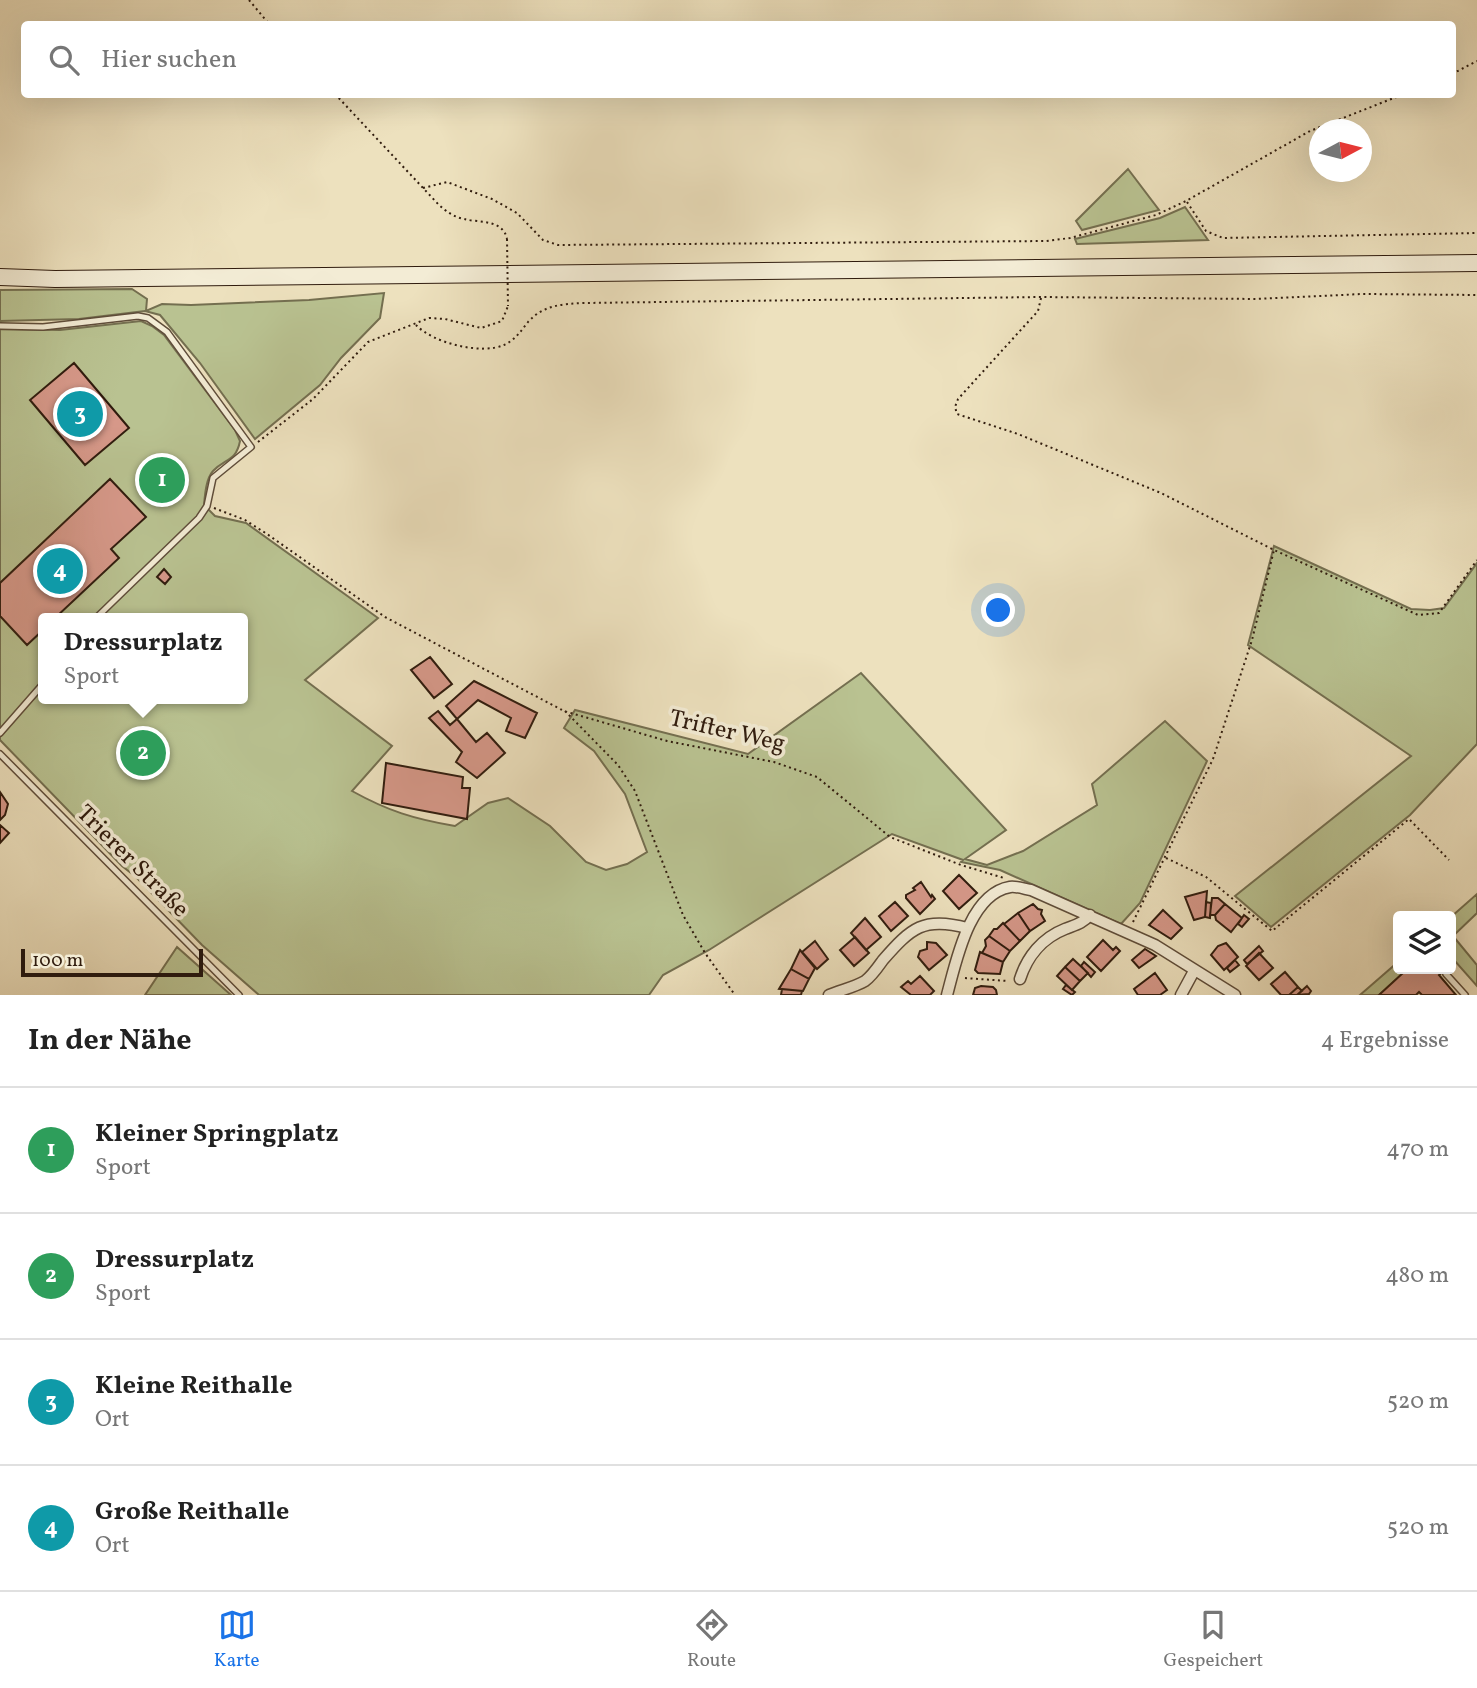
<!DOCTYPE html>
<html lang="de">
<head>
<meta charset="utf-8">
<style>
	:root { --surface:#fff; --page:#f2f2f2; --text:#222; --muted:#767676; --line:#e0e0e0; --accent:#1a73e8 }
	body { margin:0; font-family:Vollkorn,serif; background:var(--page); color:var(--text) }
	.controls { position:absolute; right:21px; bottom:21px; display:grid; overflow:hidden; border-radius:7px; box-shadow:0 7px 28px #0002 }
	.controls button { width:63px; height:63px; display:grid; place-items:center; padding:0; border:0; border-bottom:2px solid var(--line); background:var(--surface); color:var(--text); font:35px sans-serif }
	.compass { position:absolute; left:1309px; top:119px; width:63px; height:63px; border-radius:50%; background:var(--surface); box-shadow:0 7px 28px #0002; rotate:83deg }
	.scale { position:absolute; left:21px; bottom:18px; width:182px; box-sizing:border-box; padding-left:7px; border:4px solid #301c0e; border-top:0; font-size:19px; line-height:24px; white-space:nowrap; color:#301c0e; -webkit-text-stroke:5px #f3ecd5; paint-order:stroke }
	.you { position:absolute; left:999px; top:611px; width:24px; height:24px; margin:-18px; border:5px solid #fff; border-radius:50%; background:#1a73e8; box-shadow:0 0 0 10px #1a73e833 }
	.badge { display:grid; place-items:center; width:46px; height:46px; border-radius:50%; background:var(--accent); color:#fff; font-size:23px; font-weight:700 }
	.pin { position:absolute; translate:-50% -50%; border:4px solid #fff; box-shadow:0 2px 7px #0006 }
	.popup { position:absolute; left:38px; top:613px; width:210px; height:91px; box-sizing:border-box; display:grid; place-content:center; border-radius:7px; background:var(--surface); filter:drop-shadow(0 2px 5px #0005); font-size:23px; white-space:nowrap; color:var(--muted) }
	.popup b { font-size:26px; color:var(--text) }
	.popup::after { content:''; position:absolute; left:50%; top:100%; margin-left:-14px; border:14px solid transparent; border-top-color:var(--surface) }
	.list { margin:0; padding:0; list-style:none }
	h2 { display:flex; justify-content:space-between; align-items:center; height:91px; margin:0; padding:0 28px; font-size:30px }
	h2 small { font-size:23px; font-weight:400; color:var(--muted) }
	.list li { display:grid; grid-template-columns:46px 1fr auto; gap:21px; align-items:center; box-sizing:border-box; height:126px; padding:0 28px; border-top:2px solid var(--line) }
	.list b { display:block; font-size:26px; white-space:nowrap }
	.list p { margin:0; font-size:23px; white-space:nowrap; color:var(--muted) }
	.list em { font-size:23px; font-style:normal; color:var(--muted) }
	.icon { flex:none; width:38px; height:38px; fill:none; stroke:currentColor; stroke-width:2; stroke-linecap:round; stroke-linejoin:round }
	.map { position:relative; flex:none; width:1477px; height:995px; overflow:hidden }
	.search { position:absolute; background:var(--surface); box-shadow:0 7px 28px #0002; left:21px; right:21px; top:21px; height:77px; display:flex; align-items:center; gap:18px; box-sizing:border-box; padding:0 24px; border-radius:7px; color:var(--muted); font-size:26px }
	.sheet { height:595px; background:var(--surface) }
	nav { display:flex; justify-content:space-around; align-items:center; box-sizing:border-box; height:98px; border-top:2px solid var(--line); background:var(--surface); font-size:19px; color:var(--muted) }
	nav a { display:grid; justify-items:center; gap:4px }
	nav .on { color:var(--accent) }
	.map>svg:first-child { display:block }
	.green { fill:#b9c291; stroke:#746f50; stroke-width:2; fill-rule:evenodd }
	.building { fill:#d69889; stroke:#301c0e; stroke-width:2 }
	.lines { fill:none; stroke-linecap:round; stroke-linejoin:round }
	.service-casing { stroke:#5f4d3a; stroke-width:8 }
	.minor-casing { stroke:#5f4d3a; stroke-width:13 }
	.secondary-casing { stroke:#301c0e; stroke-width:18 }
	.path { stroke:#301c0e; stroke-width:2; stroke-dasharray:2 3.5; stroke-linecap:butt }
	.service { stroke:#f3ecd5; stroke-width:5 }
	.minor { stroke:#f3ecd5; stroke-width:10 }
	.secondary { stroke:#f3ecd5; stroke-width:16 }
	.path-bridge { stroke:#301c0e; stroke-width:2; stroke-dasharray:2 3.5; stroke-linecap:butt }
	.labels { text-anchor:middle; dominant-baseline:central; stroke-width:7; stroke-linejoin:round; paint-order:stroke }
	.street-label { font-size:24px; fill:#301c0e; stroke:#f3ecd5 }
</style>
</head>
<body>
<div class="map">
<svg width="1477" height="995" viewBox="0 0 1477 995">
	<rect width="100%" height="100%" fill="#ede1be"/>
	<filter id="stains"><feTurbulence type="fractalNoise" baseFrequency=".00286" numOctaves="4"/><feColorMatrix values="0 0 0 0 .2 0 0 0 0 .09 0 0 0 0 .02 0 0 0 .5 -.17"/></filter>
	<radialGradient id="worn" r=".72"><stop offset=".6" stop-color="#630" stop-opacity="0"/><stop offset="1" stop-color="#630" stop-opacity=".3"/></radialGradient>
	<!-- green -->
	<path class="green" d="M1128 169 1159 210 1082 230 1076 221Z
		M1185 207 1208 240 1077 244 1075 239 1160 218Z
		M132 289 147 299 146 311 162 304 191 305 309 300 384 293 380 318 341 358 320 385 255 439 200 363 160 315 145 311 79 319 0 321V290Z
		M141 321 152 326 164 335 235 430 240 441C236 462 225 458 213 471 206 479 205 494 204 505L215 516 246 523 378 618 305 680 392 746 352 791C388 811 414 819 455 826L488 803 508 798 550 826 586 862 606 870 627 864 647 852 625 794 594 751 564 728 575 710 748 754 861 673 1006 830 965 859 987 865 1023 851 1097 805 1092 784 1165 721 1207 761 1140 903 1121 924 1000 870 961 862 963 860 892 834 709 950 663 975 649 995H259L202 945 136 877 122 866 0 740V329L60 330ZM43 618H243V699H43Z
		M1274 546 1411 609 1430 610 1444 608 1477 563V744L1410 815 1271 927 1235 896 1411 756 1248 645Z
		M1477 894V913L1453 936 1477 965V986L1455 961 1451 964V917Z
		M177 947 231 995H145Z
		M1398 962V969H1404L1402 971 1403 973 1379 995H1360Z"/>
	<!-- building -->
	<path class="building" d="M74 363 129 428 85 465 30 400Z
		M110 479 146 517 111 549 119 558 55 618H43V630L27 645 0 616V583Z
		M164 569 171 577 165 584 157 577Z
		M430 657 452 684 434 698 411 670Z
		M474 681 537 713 525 738 506 731 511 718 478 700 457 719 446 706Z
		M438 711 450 725 457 719 476 742 487 733 505 753 477 778 456 762 462 752 429 718Z
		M386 763 463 777 462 788H470L467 819 382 803Z
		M0 792 8 804 5 815 0 820Z
		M0 825 9 833 0 843Z
		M959 875 977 893 959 909 943 891Z
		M921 882 931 897 932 895 935 899 920 914 906 898V895L915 890 913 888Z
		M1207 891 1205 917 1194 920 1185 897Z
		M1212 898H1218L1225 904 1215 915H1210Z
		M895 902 908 916 891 931 879 916Z
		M1206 902 1211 903 1210 918 1205 917Z
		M1033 904 1038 909 1042 910 1041 914 1045 921 1030 931 1018 913Z
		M1225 904 1242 918 1231 932 1216 920 1215 915Z
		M1163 910 1182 928 1171 939 1149 925Z
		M1018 913 1030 931 1020 941 1004 924Z
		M1244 915 1249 919 1242 927 1238 924Z
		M865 918 881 937 866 950 851 933Z
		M1003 923 1020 941 1010 951 989 936 994 929H997Z
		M989 936 1010 951 1003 962 982 953 986 946 985 940Z
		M855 937 869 953 854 966 840 950Z
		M1103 940 1113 950 1116 947 1120 951 1101 971 1087 957Z
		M815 941 828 959 817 969 802 952Z
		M927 942 936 943 947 955 929 970 918 957 920 951 927 949Z
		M1226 943 1238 957 1224 970 1211 955 1218 946Z
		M1259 946 1263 951 1247 964 1244 960Z
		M1145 949 1156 956 1139 968 1132 960Z
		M800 950 815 968 809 979 791 969Z
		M980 952 1003 962 1000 974 978 973 975 970Z
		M1259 953 1273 968 1259 980 1246 966Z
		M1073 959 1088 973 1080 981 1065 967Z
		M1235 960 1239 965 1230 972 1227 968Z
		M1084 962 1095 972 1091 977 1081 966Z
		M1065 967 1080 981 1072 990 1057 976Z
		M791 969 809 979 803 991 779 989Z
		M1404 969H1446L1439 975 1456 995H1422L1419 992 1416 995H1379L1403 973 1401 971Z
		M1285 972 1298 987 1289 995H1281L1271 984Z
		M1155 973 1167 990 1160 995H1138L1134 989Z
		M920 976 934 991 930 995H911L901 987 908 981 911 984Z
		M1066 985 1075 992 1072 995 1063 989Z
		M981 986 993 987 996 990 997 995H973L975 988Z
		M1307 986 1311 991 1309 994 1297 995Z
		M1298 987 1302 991 1297 995H1289Z
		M782 989 802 991 801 995H781Z"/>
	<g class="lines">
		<defs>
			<path id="service" d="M0 326 43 327 138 316 148 318 167 332 251 447 213 478 207 506 199 518 96 618
				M0 733 43 684
				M0 754 239 995
				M1446 974 1465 995"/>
			<path id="minor" d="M1020 979C1027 957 1042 938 1065 929 1075 925 1082 924 1090 915
				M829 995C841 990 855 987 865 981 872 976 878 967 883 960 911 928 924 916 967 928
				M947 995C956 962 969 894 1010 887 1016 886 1025 889 1031 890L1155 945 1235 995
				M1181 995 1194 971"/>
			<path id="secondary" d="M0 277 55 279 1477 263"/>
		</defs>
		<!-- service casing -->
		<use href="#service" class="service-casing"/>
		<!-- minor casing -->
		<use href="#minor" class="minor-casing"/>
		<!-- secondary casing -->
		<use href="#secondary" class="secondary-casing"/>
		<!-- path -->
		<path class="path" d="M249 0 269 24
			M1452 74 1477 61
			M335 94 439 205C447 212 454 217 464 219 479 223 503 219 507 239
			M423 188 447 182 492 199 517 213 543 240 558 245 1046 241 1070 238 1156 215 1186 201 1310 131 1404 94
			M1187 202 1206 231 1223 238 1477 233
			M1041 298 1038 311 958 399 955 407 957 414 1018 434 1161 493 1274 550 1418 615 1439 613 1477 560
			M416 325C433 343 481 355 504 345 515 340 521 331 528 322 543 305 562 304 584 303L1041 297 1256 299 1362 294 1477 295
			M258 442 313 399 368 342 429 318 445 319 481 328 502 321 508 306
			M214 508 245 520 267 534 385 617 564 711 667 741 774 762 817 777 890 837 961 865 1004 878
			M565 711 618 765 635 791 683 915 705 953 735 995
			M1166 858 1206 877 1272 931 1409 819 1449 860
			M1133 922 1213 759 1252 640 1274 550
			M965 978 1008 981"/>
		<!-- service -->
		<use href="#service" class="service"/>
		<!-- minor -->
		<use href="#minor" class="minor"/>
		<!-- secondary -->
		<use href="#secondary" class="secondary"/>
		<!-- path-bridge -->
		<path class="path-bridge" d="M507 239 508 306"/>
	</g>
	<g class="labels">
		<!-- street labels -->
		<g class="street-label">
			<text transform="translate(727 732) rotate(13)">Trifter Weg</text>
			<text transform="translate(132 862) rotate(45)">Trierer Straße</text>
		</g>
	</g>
	<rect width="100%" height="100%" filter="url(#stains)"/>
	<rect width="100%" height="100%" fill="url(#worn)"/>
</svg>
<div class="controls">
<button><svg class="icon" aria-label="layers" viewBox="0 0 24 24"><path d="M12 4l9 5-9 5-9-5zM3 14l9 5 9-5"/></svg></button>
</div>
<svg class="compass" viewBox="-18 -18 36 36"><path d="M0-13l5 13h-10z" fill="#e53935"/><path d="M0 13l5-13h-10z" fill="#767676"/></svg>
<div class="scale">100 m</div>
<div class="you"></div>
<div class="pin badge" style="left:162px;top:480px;background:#2e9e5b">1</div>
<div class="pin badge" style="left:143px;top:753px;background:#2e9e5b">2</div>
<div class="popup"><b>Dressurplatz</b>Sport</div>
<div class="pin badge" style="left:80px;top:414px;background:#0f9aa8">3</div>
<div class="pin badge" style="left:60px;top:571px;background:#0f9aa8">4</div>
<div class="search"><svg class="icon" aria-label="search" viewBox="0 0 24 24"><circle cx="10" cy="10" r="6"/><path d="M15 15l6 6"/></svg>Hier suchen</div>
</div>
<section class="sheet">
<h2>In der Nähe<small>4 Ergebnisse</small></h2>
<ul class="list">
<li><span class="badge" style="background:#2e9e5b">1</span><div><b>Kleiner Springplatz</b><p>Sport</p></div><em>470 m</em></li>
<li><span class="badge" style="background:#2e9e5b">2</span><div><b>Dressurplatz</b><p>Sport</p></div><em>480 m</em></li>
<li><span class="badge" style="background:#0f9aa8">3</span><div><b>Kleine Reithalle</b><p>Ort</p></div><em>520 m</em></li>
<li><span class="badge" style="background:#0f9aa8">4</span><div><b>Große Reithalle</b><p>Ort</p></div><em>520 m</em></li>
</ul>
</section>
<nav>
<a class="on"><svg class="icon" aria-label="map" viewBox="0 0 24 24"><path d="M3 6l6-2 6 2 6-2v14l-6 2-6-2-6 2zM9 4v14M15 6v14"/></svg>Karte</a>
<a><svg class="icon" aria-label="directions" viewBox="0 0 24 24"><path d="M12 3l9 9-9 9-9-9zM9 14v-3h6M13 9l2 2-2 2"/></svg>Route</a>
<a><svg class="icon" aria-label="saved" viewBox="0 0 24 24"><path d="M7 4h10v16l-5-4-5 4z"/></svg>Gespeichert</a>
</nav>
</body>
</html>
